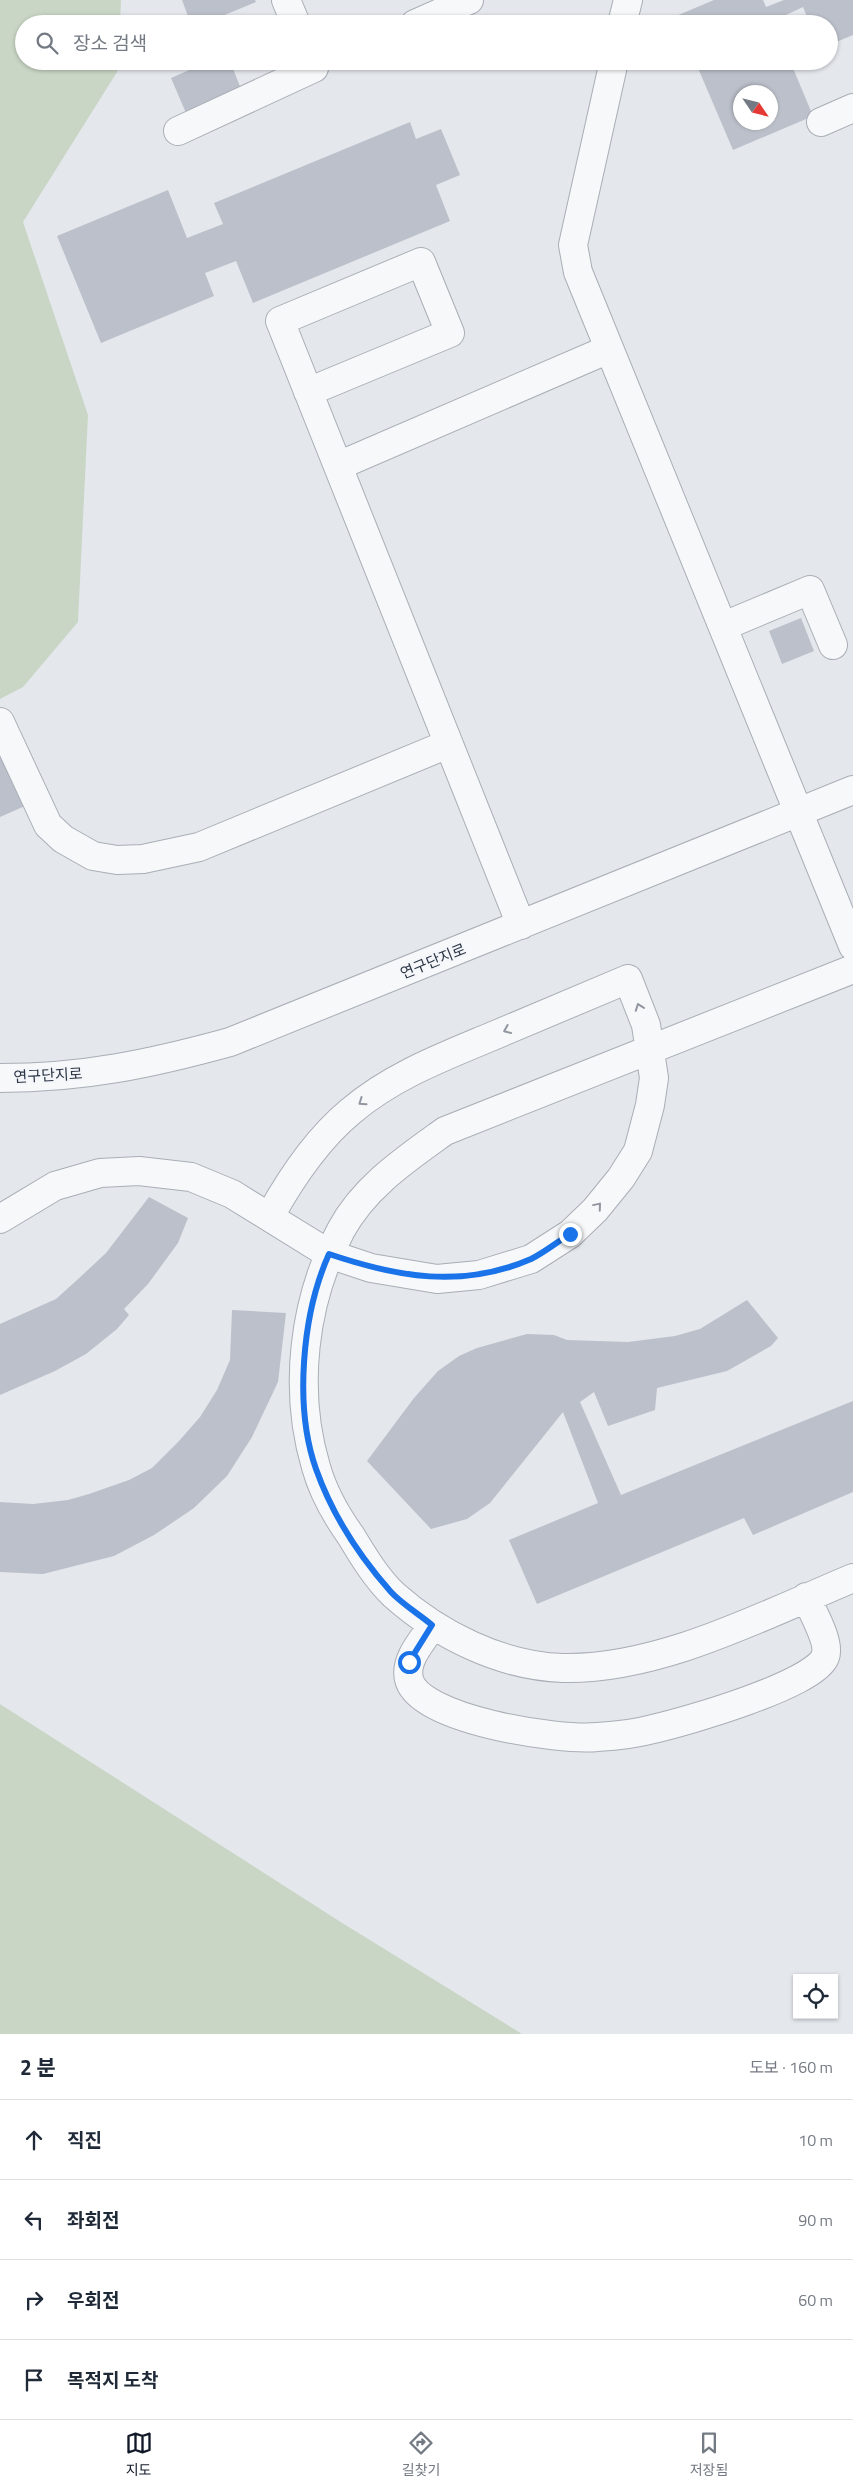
<!DOCTYPE html>
<html lang="ko">
<head>
<meta charset="utf-8">
<style>
	:root { --surface:#fff; --page:#f2f2f3; --text:#1f2937; --muted:#747a83; --line:#e0e1e3; --accent:#111827 }
	body { margin:0; font-family:"Titillium Web","Noto Sans KR",sans-serif; background:var(--page); color:var(--text) }
	.controls { position:absolute; right:15px; bottom:15px; display:grid; overflow:hidden; border-radius:0px; box-shadow:0 1px 4px #0004 }
	.controls button { width:45px; height:45px; display:grid; place-items:center; padding:0; border:0; border-bottom:1px solid var(--line); background:var(--surface); color:var(--text); font:25px sans-serif }
	.compass { position:absolute; left:733px; top:85px; width:45px; height:45px; border-radius:50%; background:var(--surface); box-shadow:0 1px 4px #0004; rotate:125deg }
	.stop { position:absolute; width:15px; height:15px; margin:-11px; border:4px solid #1a73e8; border-radius:50%; background:#fff }
	.stop.end { background:#1a73e8; border-color:#fff; box-shadow:0 1px 5px #0008 }
	.list { margin:0; padding:0; list-style:none }
	h2 { display:flex; justify-content:space-between; align-items:center; height:65px; margin:0; padding:0 20px; font-size:21px }
	h2 small { font-size:16px; font-weight:400; color:var(--muted) }
	.list li { display:grid; grid-template-columns:32px 1fr auto; gap:15px; align-items:center; box-sizing:border-box; height:80px; padding:0 20px; border-top:1px solid var(--line) }
	.list b { display:block; font-size:19px; white-space:nowrap }
	.list em { font-size:16px; font-style:normal; color:var(--muted) }
	.icon { flex:none; width:28px; height:28px; fill:none; stroke:currentColor; stroke-width:2; stroke-linecap:round; stroke-linejoin:round }
	.map { position:relative; flex:none; width:853px; height:2034px; overflow:hidden }
	.search { position:absolute; background:var(--surface); box-shadow:0 1px 4px #0004; left:15px; right:15px; top:15px; height:55px; display:flex; align-items:center; gap:12px; box-sizing:border-box; padding:0 18px; border-radius:28px; color:var(--muted); font-size:19px }
	.sheet { height:385px; background:var(--surface) }
	nav { display:flex; justify-content:space-around; align-items:center; box-sizing:border-box; height:70px; border-top:1px solid var(--line); background:var(--surface); font-size:14px; color:var(--muted) }
	nav a { display:grid; justify-items:center; gap:2px }
	nav .on { color:var(--accent) }
	.map>svg:first-child { display:block }
	.green { fill:#c9d6c5 }
	.building { fill:#bbc0ca; fill-rule:evenodd }
	.lines { fill:none; stroke-linecap:round; stroke-linejoin:round }
	.minor-casing { stroke:#a9aeb7; stroke-width:30 }
	.minor { stroke:#f7f8fa; stroke-width:28 }
	.oneway { stroke:#9196a0 }
	.route { stroke:#1a73e8; stroke-width:6 }
	.labels { text-anchor:middle; dominant-baseline:central; stroke-width:4; stroke-linejoin:round; paint-order:stroke }
	.street-label { font-size:15px; fill:#2b3445; stroke:#f4f6f9 }
</style>
</head>
<body>
<div class="map">
<svg width="853" height="2034" viewBox="0 0 853 2034">
	<rect width="100%" height="100%" fill="#e4e7ec"/>
	<!-- green -->
	<path class="green" d="M0 0H121L120 24H24V61H118L117 72 23 222 88 415 78 622 23 687 0 699Z
		M0 1704 339 1921 522 2034H0Z"/>
	<!-- building -->
	<path class="building" d="M182 0H255L256 2 203 24H191Z
		M714 0H763L766 7 784 0H853V35L829 45V24H810L803 7 773 21 774 24H679L676 16Z
		M210 61H230L241 89 186 113 171 78Z
		M695 61H790L813 116 733 150ZM740 92H770V122H740Z
		M410 122 416 139 441 129 460 175 436 185 450 221 253 303 236 261 205 273 214 296 101 343 57 236 168 190 187 238 223 224 214 203Z
		M801 618 814 651 782 664 769 631Z
		M0 752 25 806 0 817Z
		M149 1197 188 1218 178 1243 148 1284 124 1309 129 1315 117 1329 86 1354 55 1371 0 1395V1324L56 1299 76 1281 106 1253Z
		M747 1300 778 1338 771 1346 727 1371 657 1388 655 1410 608 1426 594 1392 580 1402 621 1495 853 1401V1492L753 1535 744 1518 537 1604 509 1540 598 1503 563 1412 490 1503 467 1519 431 1529 367 1461 414 1398 438 1371 459 1356 477 1348 527 1334 554 1335 567 1340 628 1342 675 1336 700 1329Z
		M232 1310 286 1313 278 1382 252 1437 227 1476 194 1508 154 1535 114 1556 43 1574 0 1572V1502L33 1504 68 1500 89 1494 129 1480 152 1468 179 1441 200 1417 217 1390 230 1360Z"/>
	<g class="lines">
		<defs>
			<path id="minor" d="M286 0 296 24
				M415 24 469 0
				M622 24 628 0
				M614 61 573 245 578 272 853 946
				M821 122 853 108
				M178 131 314 68
				M308 392 450 333 421 262 280 321 521 925
				M338 466 609 349
				M724 626 810 590 833 645
				M0 722 48 825 63 839 93 856 117 860 143 859 199 847 448 744
				M853 969 445 1131C406 1159 364 1187 341 1230 303 1301 293 1390 316 1467 323 1492 336 1515 351 1536 363 1556 377 1579 394 1595 439 1635 501 1666 563 1668 660 1670 764 1615 853 1578
				M0 1078C83 1078 150 1064 230 1042L853 790
				M0 1219 55 1186 100 1173 139 1171 191 1177 232 1194 329 1254 371 1268 437 1279 479 1275 531 1259 570 1234 595 1210 621 1178 638 1151 650 1105 654 1078 646 1025 628 979C582 998 535 1018 488 1038 440 1058 391 1077 351 1111 317 1139 291 1178 270 1216
				M433 1625C423 1640 404 1660 409 1679 418 1720 560 1741 597 1737 615 1736 635 1734 653 1729 684 1722 814 1685 825 1657 831 1643 812 1611 806 1597"/>
		</defs>
		<!-- minor casing -->
		<use href="#minor" class="minor-casing"/>
		<!-- minor -->
		<use href="#minor" class="minor"/>
	</g>
	<!-- one-way arrows -->
	<defs><path id="oneway-chevron" d="M-2-3.5L2.5 0L-2 3.5" fill="none" stroke-width="1.6" stroke-linecap="round" stroke-linejoin="round" transform="scale(1.25)"/></defs>
	<g class="oneway">
		<use href="#oneway-chevron" transform="translate(639 1007) rotate(-110)"/>
		<use href="#oneway-chevron" transform="translate(507 1030) rotate(157)"/>
		<use href="#oneway-chevron" transform="translate(362 1102) rotate(145)"/>
		<use href="#oneway-chevron" transform="translate(598 1206) rotate(-50)"/>
	</g>
	<g class="lines">
		<!-- route -->
		<path class="route" d="M409 1662 432 1625C419 1614 402 1604 391 1592 360 1557 332 1514 316 1469 294 1407 302 1314 329 1254 397 1277 462 1289 531 1259 545 1252 557 1242 570 1234"/>
	</g>
	<g class="labels">
		<!-- street labels -->
		<g class="street-label">
			<text transform="translate(433 961) rotate(-22)">연구단지로</text>
			<text transform="translate(48 1075) rotate(-3)">연구단지로</text>
		</g>
	</g>
</svg>
<div class="controls">
<button><svg class="icon" aria-label="locate" viewBox="0 0 24 24"><circle cx="12" cy="12" r="6"/><path d="M12 2v4M12 18v4M2 12h4M18 12h4"/></svg></button>
</div>
<svg class="compass" viewBox="-18 -18 36 36"><path d="M0-13l5 13h-10z" fill="#e53935"/><path d="M0 13l5-13h-10z" fill="#747a83"/></svg>
<div class="stop" style="left:409px;top:1662px"></div>
<div class="stop end" style="left:570px;top:1234px"></div>
<div class="search"><svg class="icon" aria-label="search" viewBox="0 0 24 24"><circle cx="10" cy="10" r="6"/><path d="M15 15l6 6"/></svg>장소 검색</div>
</div>
<section class="sheet">
<h2>2 분<small>도보 · 160 m</small></h2>
<ul class="list">
<li><svg class="icon" aria-label="ahead" viewBox="0 0 24 24"><path d="M12 20V5M6 11l6-6 6 6"/></svg><div><b>직진</b></div><em>10 m</em></li>
<li><svg class="icon" aria-label="left" viewBox="0 0 24 24"><path d="M17 20v-9H6M10 6l-5 5 5 5"/></svg><div><b>좌회전</b></div><em>90 m</em></li>
<li><svg class="icon" aria-label="right" viewBox="0 0 24 24"><path d="M7 20v-9h11M14 6l5 5-5 5"/></svg><div><b>우회전</b></div><em>60 m</em></li>
<li><svg class="icon" aria-label="arrive" viewBox="0 0 24 24"><path d="M6 21V4h12l-3 4 3 4H6"/></svg><div><b>목적지 도착</b></div></li>
</ul>
</section>
<nav>
<a class="on"><svg class="icon" aria-label="map" viewBox="0 0 24 24"><path d="M3 6l6-2 6 2 6-2v14l-6 2-6-2-6 2zM9 4v14M15 6v14"/></svg>지도</a>
<a><svg class="icon" aria-label="directions" viewBox="0 0 24 24"><path d="M12 3l9 9-9 9-9-9zM9 14v-3h6M13 9l2 2-2 2"/></svg>길찾기</a>
<a><svg class="icon" aria-label="saved" viewBox="0 0 24 24"><path d="M7 4h10v16l-5-4-5 4z"/></svg>저장됨</a>
</nav>
</body>
</html>
